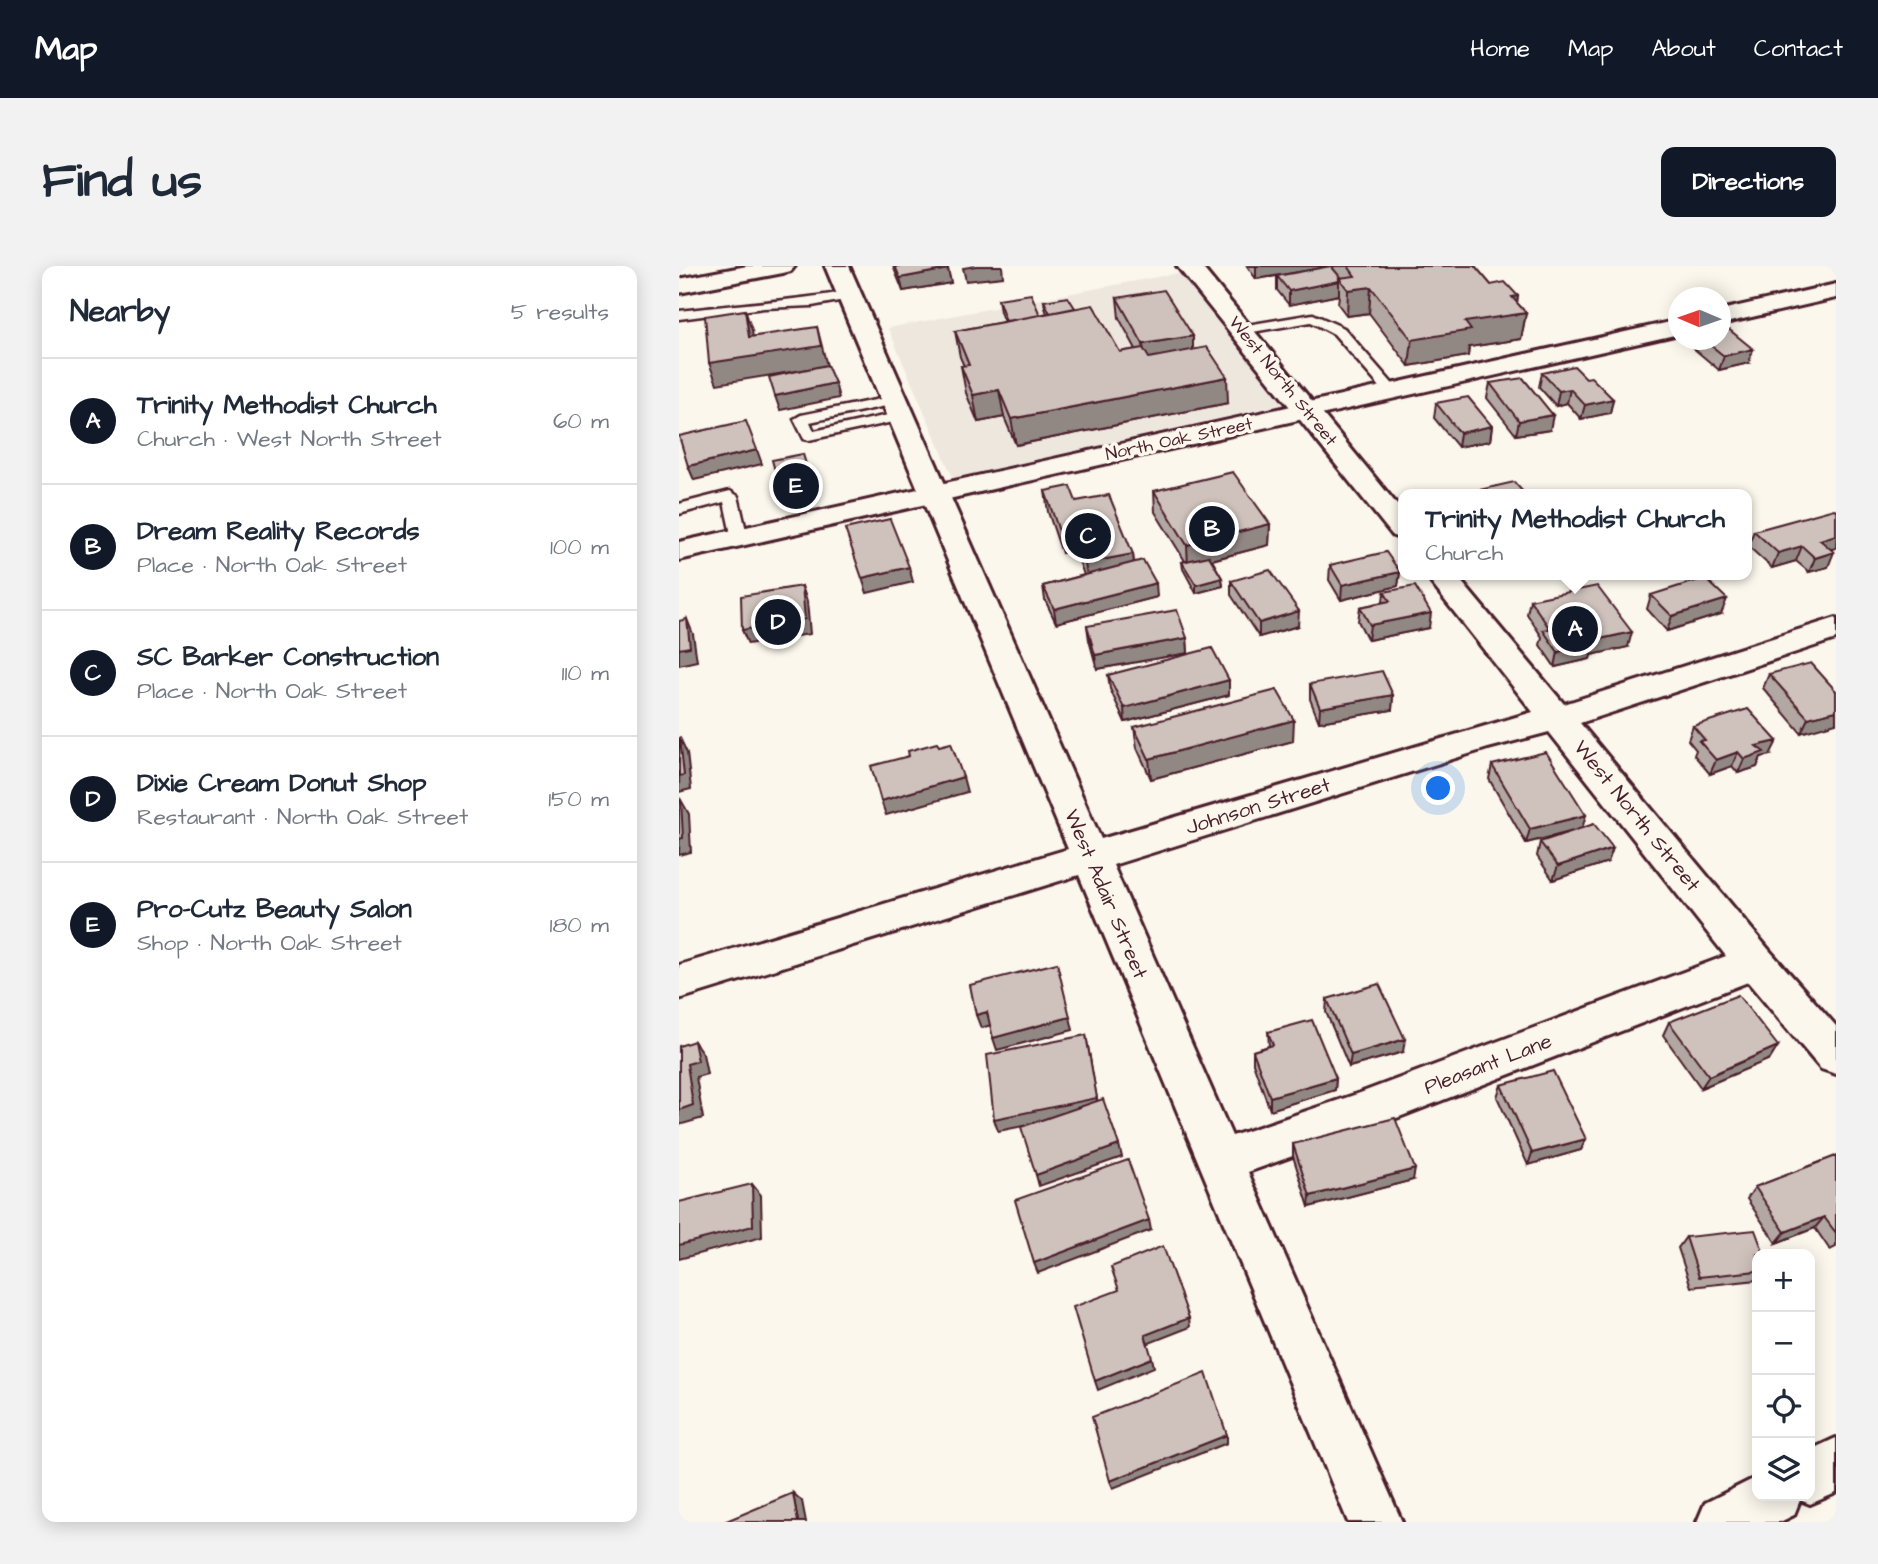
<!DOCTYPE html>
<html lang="en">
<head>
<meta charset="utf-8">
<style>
	:root { --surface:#fff; --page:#f2f2f3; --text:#1f2937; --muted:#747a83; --line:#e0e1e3; --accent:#111827 }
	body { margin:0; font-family:"Architects Daughter",sans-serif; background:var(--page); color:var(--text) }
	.controls { position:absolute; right:21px; bottom:21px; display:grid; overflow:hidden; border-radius:14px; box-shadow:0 4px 18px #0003 }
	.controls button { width:63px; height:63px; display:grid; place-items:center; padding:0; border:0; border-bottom:2px solid var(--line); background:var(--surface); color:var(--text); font:35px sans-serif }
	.compass { position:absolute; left:989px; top:21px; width:63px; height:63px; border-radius:50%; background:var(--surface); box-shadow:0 4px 18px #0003; rotate:272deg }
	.you { position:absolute; left:760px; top:523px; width:24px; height:24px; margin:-18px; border:5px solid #fff; border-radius:50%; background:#1a73e8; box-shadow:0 0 0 10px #1a73e833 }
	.badge { display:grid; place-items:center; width:46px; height:46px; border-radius:50%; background:var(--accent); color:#fff; font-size:23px; font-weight:700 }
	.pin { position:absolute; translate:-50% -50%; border:4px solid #fff; box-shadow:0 2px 7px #0006 }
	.popup { position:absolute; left:719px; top:223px; width:354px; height:91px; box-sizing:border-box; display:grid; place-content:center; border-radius:14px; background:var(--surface); filter:drop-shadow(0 2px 5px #0005); font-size:23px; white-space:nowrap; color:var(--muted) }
	.popup b { font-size:26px; color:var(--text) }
	.popup::after { content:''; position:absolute; left:50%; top:100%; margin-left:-14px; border:14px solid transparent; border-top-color:var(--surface) }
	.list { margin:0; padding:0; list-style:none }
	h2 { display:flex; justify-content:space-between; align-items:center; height:91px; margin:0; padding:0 28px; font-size:30px }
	h2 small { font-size:23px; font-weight:400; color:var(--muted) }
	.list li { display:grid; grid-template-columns:46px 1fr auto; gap:21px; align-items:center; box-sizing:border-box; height:126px; padding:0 28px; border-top:2px solid var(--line) }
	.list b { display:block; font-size:26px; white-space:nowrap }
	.list p { margin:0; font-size:23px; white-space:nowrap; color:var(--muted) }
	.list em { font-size:23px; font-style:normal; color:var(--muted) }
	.icon { flex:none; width:38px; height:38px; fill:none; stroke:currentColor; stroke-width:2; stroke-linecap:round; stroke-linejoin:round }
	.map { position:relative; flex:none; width:1157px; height:1256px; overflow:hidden; border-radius:14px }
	header { display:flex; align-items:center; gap:42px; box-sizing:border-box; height:98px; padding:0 35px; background:var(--accent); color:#fff }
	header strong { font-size:33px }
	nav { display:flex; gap:38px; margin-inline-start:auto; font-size:24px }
	.intro { display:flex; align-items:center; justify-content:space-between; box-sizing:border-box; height:168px; padding:0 42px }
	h1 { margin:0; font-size:49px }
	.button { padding:18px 32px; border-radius:14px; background:var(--accent); color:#fff; font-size:24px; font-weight:700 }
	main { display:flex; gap:42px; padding:0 42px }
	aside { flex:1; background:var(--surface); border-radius:14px; box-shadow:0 4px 18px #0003 }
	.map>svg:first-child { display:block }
	.built { fill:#eee7de }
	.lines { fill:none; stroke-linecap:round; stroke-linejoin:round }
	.lane-casing { stroke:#4a1f2b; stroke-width:5 }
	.street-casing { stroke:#4a1f2b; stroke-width:6 }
	.secondary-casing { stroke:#4a1f2b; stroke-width:6 }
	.lane { fill:#fbf7ec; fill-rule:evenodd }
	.street { fill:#fbf7ec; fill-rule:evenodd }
	.secondary { fill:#fbf7ec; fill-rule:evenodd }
	.wall { fill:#b2a7a2; stroke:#4a1f2b; stroke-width:2 }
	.shaded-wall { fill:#918884; stroke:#4a1f2b; stroke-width:2 }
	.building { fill:#cfc2bc; stroke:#4a1f2b; stroke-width:2 }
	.labels { text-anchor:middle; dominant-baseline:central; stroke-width:7; stroke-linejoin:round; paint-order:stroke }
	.far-street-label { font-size:18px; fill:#4a1f2b; stroke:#fbf7ec }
	.street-label { font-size:21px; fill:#4a1f2b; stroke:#fbf7ec }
</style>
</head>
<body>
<header>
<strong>Map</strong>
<nav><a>Home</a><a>Map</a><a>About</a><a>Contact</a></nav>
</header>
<div class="intro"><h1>Find us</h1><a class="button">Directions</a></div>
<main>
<aside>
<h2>Nearby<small>5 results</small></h2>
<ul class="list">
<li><span class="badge">A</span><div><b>Trinity Methodist Church</b><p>Church · West North Street</p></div><em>60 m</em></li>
<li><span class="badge">B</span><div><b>Dream Reality Records</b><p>Place · North Oak Street</p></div><em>100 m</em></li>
<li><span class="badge">C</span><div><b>SC Barker Construction</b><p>Place · North Oak Street</p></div><em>110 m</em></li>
<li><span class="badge">D</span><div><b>Dixie Cream Donut Shop</b><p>Restaurant · North Oak Street</p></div><em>150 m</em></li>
<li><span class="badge">E</span><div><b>Pro-Cutz Beauty Salon</b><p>Shop · North Oak Street</p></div><em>180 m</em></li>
</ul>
</aside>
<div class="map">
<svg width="1157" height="1256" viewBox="0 0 1157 1256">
	<rect width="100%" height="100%" fill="#fbf7ec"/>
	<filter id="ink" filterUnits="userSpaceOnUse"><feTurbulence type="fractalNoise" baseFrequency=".0143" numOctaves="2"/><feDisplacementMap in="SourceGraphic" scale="14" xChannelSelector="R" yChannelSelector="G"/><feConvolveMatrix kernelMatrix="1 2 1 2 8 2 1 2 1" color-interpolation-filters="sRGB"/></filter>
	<g filter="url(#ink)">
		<!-- built -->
		<path class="built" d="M504 6 605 138 274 212 209 62Z"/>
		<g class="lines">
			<defs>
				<path id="lane" d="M171 25 178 29 176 32 133 40 85 42 0 53V45C57 38 115 35 171 25Z
					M634 48 665 62 718 123V129H708L655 68 632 56 562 68 555 64 562 60Z
					M216 130 221 131 223 134 221 137 131 156 135 165 223 146 230 150 228 153 130 174 125 173 115 153 122 149Z
					M51 225 59 230 69 273 67 277H55L53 273 45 236 0 248V238Z"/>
				<path id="street" d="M68 0H116L112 5 104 7 0 27V13Z
					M146 0H170L422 573 854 446 746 309H777L885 438 1157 352V373L901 457 1090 684 1157 760V808L1142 803 1069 716 697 860 569 906 723 1256H669L400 609 0 733V699L389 583ZM870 466 1047 690 681 827 553 870 434 599 809 482Z
					M498 0H522L724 246V273L714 270Z
					M1157 1172V1227L1131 1238 1121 1234 1115 1249 1101 1256H1018L1026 1237 1078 1211V1230H1131V1184Z"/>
				<path id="secondary" d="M1157 18V32L1042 58V44Z
					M1000 54V68L0 294V276Z"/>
			</defs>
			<!-- lane casing -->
			<use href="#lane" class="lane-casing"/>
			<!-- street casing -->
			<use href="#street" class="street-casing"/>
			<!-- secondary casing -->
			<use href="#secondary" class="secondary-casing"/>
			<!-- lane -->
			<use href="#lane" class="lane"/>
			<!-- street -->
			<use href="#street" class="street"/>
			<!-- secondary -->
			<use href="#secondary" class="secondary"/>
		</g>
		<!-- wall -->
		<path class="wall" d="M214 0H268L272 17 224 25Z
			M568 0H796L812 19 839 30 838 37 847 47 842 73 790 81 789 90 730 100 690 47 668 50 659 38 660 29 610 39 598 24V10L605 9 577 13Z
			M438 32 514 84 549 137 337 179 325 151 299 156 287 127 282 100H285L281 91 276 65 325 56 321 46 319 33 361 49 368 47 366 42 365 35 396 42 441 86 457 83 440 52Z
			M1017 74H1041L1070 97 1040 104 1014 82Z
			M863 107 907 112 934 133 931 147 902 153 888 137 877 140 860 121Z
			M811 117 871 164 837 169 808 132Z
			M757 137 813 160 811 175 779 181 755 152Z
			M366 225 397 235 454 288 455 297 478 331 377 357 366 334 364 320 405 309 396 284 383 287 369 246Z
			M475 225 591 258 590 279 533 294 543 312 544 320 517 327 504 303 503 296 506 295 476 246Z
			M1075 265 1152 283 1149 301 1130 306 1117 295 1093 302 1069 280Z
			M651 299 721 306 719 320 662 334 650 314Z
			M552 315 619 360 580 371 552 329Z
			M705 326 750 362 689 374 679 355 681 341 704 336Z
			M972 329 1042 348 988 365 968 343Z
			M851 334 949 381 912 389 911 393 876 401 861 379 863 371 848 348Z
			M408 360 508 372 509 387 418 403 410 374Z
			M1090 408 1157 425 1122 467 1084 422Z
			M429 409 550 429 446 456 431 423Z
			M631 418 714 429 713 444 640 456 631 433Z
			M1014 460 1091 489 1082 491 1078 501 1059 507 1053 500 1031 508 1015 489 1017 484 1009 474Z
			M455 461 614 475 472 513 458 482Z
			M813 499 903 562 934 582 929 596 874 614 858 590 861 576 896 564 847 577 810 513Z
			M648 733 724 786 670 801 647 746Z
			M990 756 1099 780 1091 793 1022 822 984 769Z
			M589 766 657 812 656 824 591 844 574 797V785L590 780Z
			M822 819 907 873 902 884 849 899 818 831Z
			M614 878 734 914 630 941 614 890Z
			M1157 890V981L1151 984 1136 962 1097 977 1068 933 1076 921Z
			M1007 971 1078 988V1014L1012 1021 999 982Z"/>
		<!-- shaded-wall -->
		<path class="shaded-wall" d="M297 0H323L324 11 287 15 284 2Z
			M577 0H657L577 13Z
			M269 3 272 17 224 25 221 12Z
			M660 15V29L610 39V25Z
			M692 21 690 47 668 50 669 24Z
			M839 30 836 49 847 47 842 73 790 81 789 90 730 100 733 74 786 56 833 31Z
			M66 44 73 64 76 90 138 61 148 100 38 118 30 97 70 71Z
			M514 70V90L466 99 464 78Z
			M1074 83 1070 97 1040 104 1045 90Z
			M548 111 549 137 337 179 332 153Z
			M156 117 160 132 101 144 96 130Z
			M891 123 888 137 877 140 880 125Z
			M320 124 325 151 299 156 294 129Z
			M934 133 931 147 902 153 906 139Z
			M874 149 871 164 837 169 840 155Z
			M813 160 811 175 779 181 781 167Z
			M78 184 83 198 15 214 9 200Z
			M128 202 137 231 106 237 101 223Z
			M591 258 590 279 509 300 508 279Z
			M393 263 396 284 383 287 380 265Z
			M1157 269V282L1135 288 1141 274Z
			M1123 280 1117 295 1093 302 1099 287Z
			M1155 286 1149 301 1130 306 1136 292Z
			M454 288 456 309 409 319 406 297Z
			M230 301 234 316 188 327 183 312Z
			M721 306 719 320 662 334 663 319Z
			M543 312 544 320 517 327V319Z
			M477 317 478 331 377 357 375 343Z
			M123 320 128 335 131 368 69 378 63 364Z
			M1048 333 1042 348 988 365 993 350Z
			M620 345 619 360 580 371V357Z
			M752 347 750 362 689 374 691 359Z
			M8 353 14 368 18 395 0 399V383Z
			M953 366 949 381 912 389 911 393 876 401 879 386 912 375Z
			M508 372 509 387 418 403 416 389Z
			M550 414V429L446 456 445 442Z
			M714 429 713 444 640 456 641 442Z
			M1157 445V457L1122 467 1129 452Z
			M615 454 614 475 472 513 470 493Z
			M1 472 8 487 12 523 0 526Z
			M1098 475 1091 489 1082 491 1078 501 1059 507 1065 493 1077 480Z
			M1059 486 1053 500 1031 508 1037 494Z
			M284 511 288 526 207 549 202 535Z
			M2 534 10 548 12 586 0 589Z
			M907 549 903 563 847 577 851 563Z
			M934 582 929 596 874 614 879 600Z
			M308 746 312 759 302 762 297 749Z
			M391 751 394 764 318 784 314 772Z
			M407 769 420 845 319 865 315 853Z
			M726 773 724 786 670 801 672 789Z
			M15 775 24 788 28 808 17 811 24 852 0 859V844L8 798Z
			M1099 780 1091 793 1022 822 1030 810Z
			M657 812 656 824 591 844V831Z
			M907 873 902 884 849 899 853 887Z
			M440 879 443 891 360 920 357 909Z
			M736 903 734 914 630 941 631 930Z
			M73 918 82 929 83 971 0 993V979Z
			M1145 951 1136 962 1097 977 1106 966Z
			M470 954 472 964 359 1007 355 997Z
			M510 1052 511 1061 468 1078 466 1069Z
			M473 1092 475 1101 419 1124 416 1115Z
			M548 1169V1177L434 1222 431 1215Z
			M114 1227 123 1235 127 1256H119Z"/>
		<!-- building -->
		<path class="building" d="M216 0H268L269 3 221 12Z
			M652 0 662 12H660V15L610 25 598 10Z
			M669 0H796L812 19 826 16 839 30 833 31 847 47 786 56 792 64 733 74 692 21 669 24 660 12 676 10Z
			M485 24 514 70 464 78 438 32Z
			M352 28 361 49 327 55 319 33Z
			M389 31 396 42 371 47 365 35Z
			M414 39 441 86 464 82 470 92 528 81 548 111 332 153 320 124 294 129 282 100 290 99 276 65Z
			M66 44 70 71 138 61 142 80 30 97 26 50Z
			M1047 61 1074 83 1045 90 1025 74H1041V63Z
			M148 99 156 117 96 130 90 111Z
			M895 100 907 112 912 111 934 133 906 139 891 123 880 125 863 107Z
			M844 112 874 149 840 155 811 117Z
			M789 131 813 160 781 167 757 137Z
			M67 155 78 184 9 200 0 170Z
			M124 188 132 216 101 223 93 194Z
			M554 206 591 258 508 279 475 225Z
			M835 216 846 228H783Z
			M391 220 397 235 430 229 454 288 406 297 393 263 380 265 366 225Z
			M1155 243 1157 244V269L1141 274 1155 286 1136 292 1123 280 1099 287 1075 265Z
			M211 253 230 301 183 312 166 263Z
			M707 286 721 306 663 319 651 299Z
			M530 290 543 312 517 319 503 296Z
			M464 294 477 317 375 343 364 320Z
			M591 304 620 345 580 357 552 315Z
			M1026 312 1048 333 993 350 972 329Z
			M123 320 126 353 63 364 62 330Z
			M736 320 752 347 691 359 681 341 711 335 705 326Z
			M918 320 953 366 912 375 915 379 879 386 864 364 871 363 851 334Z
			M498 344 508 372 416 389 408 360Z
			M8 353 11 381 0 383V355Z
			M533 382 550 414 445 442 429 409Z
			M1132 397 1157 425V445L1129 452 1090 408Z
			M703 405 714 429 641 442 631 418Z
			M598 424 615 454 470 493 455 461Z
			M1069 443 1098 475 1077 480 1085 486 1065 493 1059 486 1037 494 1020 475 1026 474 1014 460Z
			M1 472 5 509 0 510V473Z
			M258 477 260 480 272 477 284 511 202 535 192 500 230 490 229 485Z
			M867 486 907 549 851 563 813 499Z
			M0 534H2L4 572 0 573Z
			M915 558 934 582 879 600 861 576Z
			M378 697 391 751 314 772 308 746 297 749 291 719Z
			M700 718 726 773 672 789 648 733Z
			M1059 729 1099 780 1030 810 990 756Z
			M633 754 657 812 591 831 574 785 594 779 589 766Z
			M407 769 418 832 315 853 308 789Z
			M15 775 19 795 8 798 14 839 0 844V780Z
			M874 805 907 873 853 887 822 819Z
			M424 833 440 879 357 909 342 861Z
			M716 852 736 903 631 930 614 878Z
			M1157 890V967L1145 951 1106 966 1076 921Z
			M449 894 470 954 355 997 336 934Z
			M73 918 74 960 0 979V936Z
			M1076 964 1085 988H1078V1005L1020 1011 1007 971Z
			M484 980 510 1052 466 1069 473 1092 416 1115 394 1041 440 1024 432 1001Z
			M527 1107 548 1169 431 1215 413 1151Z
			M114 1227 119 1256H45Z"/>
	</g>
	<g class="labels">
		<!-- far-street labels -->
		<g class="far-street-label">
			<text transform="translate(604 115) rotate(51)">West North Street</text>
			<text transform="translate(500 173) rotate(-12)">North Oak Street</text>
		</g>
		<!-- street labels -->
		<g class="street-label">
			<text transform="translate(579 540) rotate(-17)">Johnson Street</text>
			<text transform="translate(958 550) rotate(51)">West North Street</text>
			<text transform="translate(427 628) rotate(67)">West Adair Street</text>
			<text transform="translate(809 798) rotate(-21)">Pleasant Lane</text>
		</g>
	</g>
</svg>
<div class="controls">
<button>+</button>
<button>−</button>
<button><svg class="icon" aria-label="locate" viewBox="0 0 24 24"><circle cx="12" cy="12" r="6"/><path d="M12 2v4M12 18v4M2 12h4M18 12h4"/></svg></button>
<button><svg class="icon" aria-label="layers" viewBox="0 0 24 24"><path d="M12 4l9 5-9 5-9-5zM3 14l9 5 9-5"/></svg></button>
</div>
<svg class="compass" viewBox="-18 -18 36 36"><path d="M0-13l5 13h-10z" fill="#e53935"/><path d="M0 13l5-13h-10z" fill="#747a83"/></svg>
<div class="you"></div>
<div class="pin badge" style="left:896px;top:363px">A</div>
<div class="popup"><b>Trinity Methodist Church</b>Church</div>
<div class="pin badge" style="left:533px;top:263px">B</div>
<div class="pin badge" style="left:409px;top:270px">C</div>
<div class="pin badge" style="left:99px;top:356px">D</div>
<div class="pin badge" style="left:117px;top:220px">E</div>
</div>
</main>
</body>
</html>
